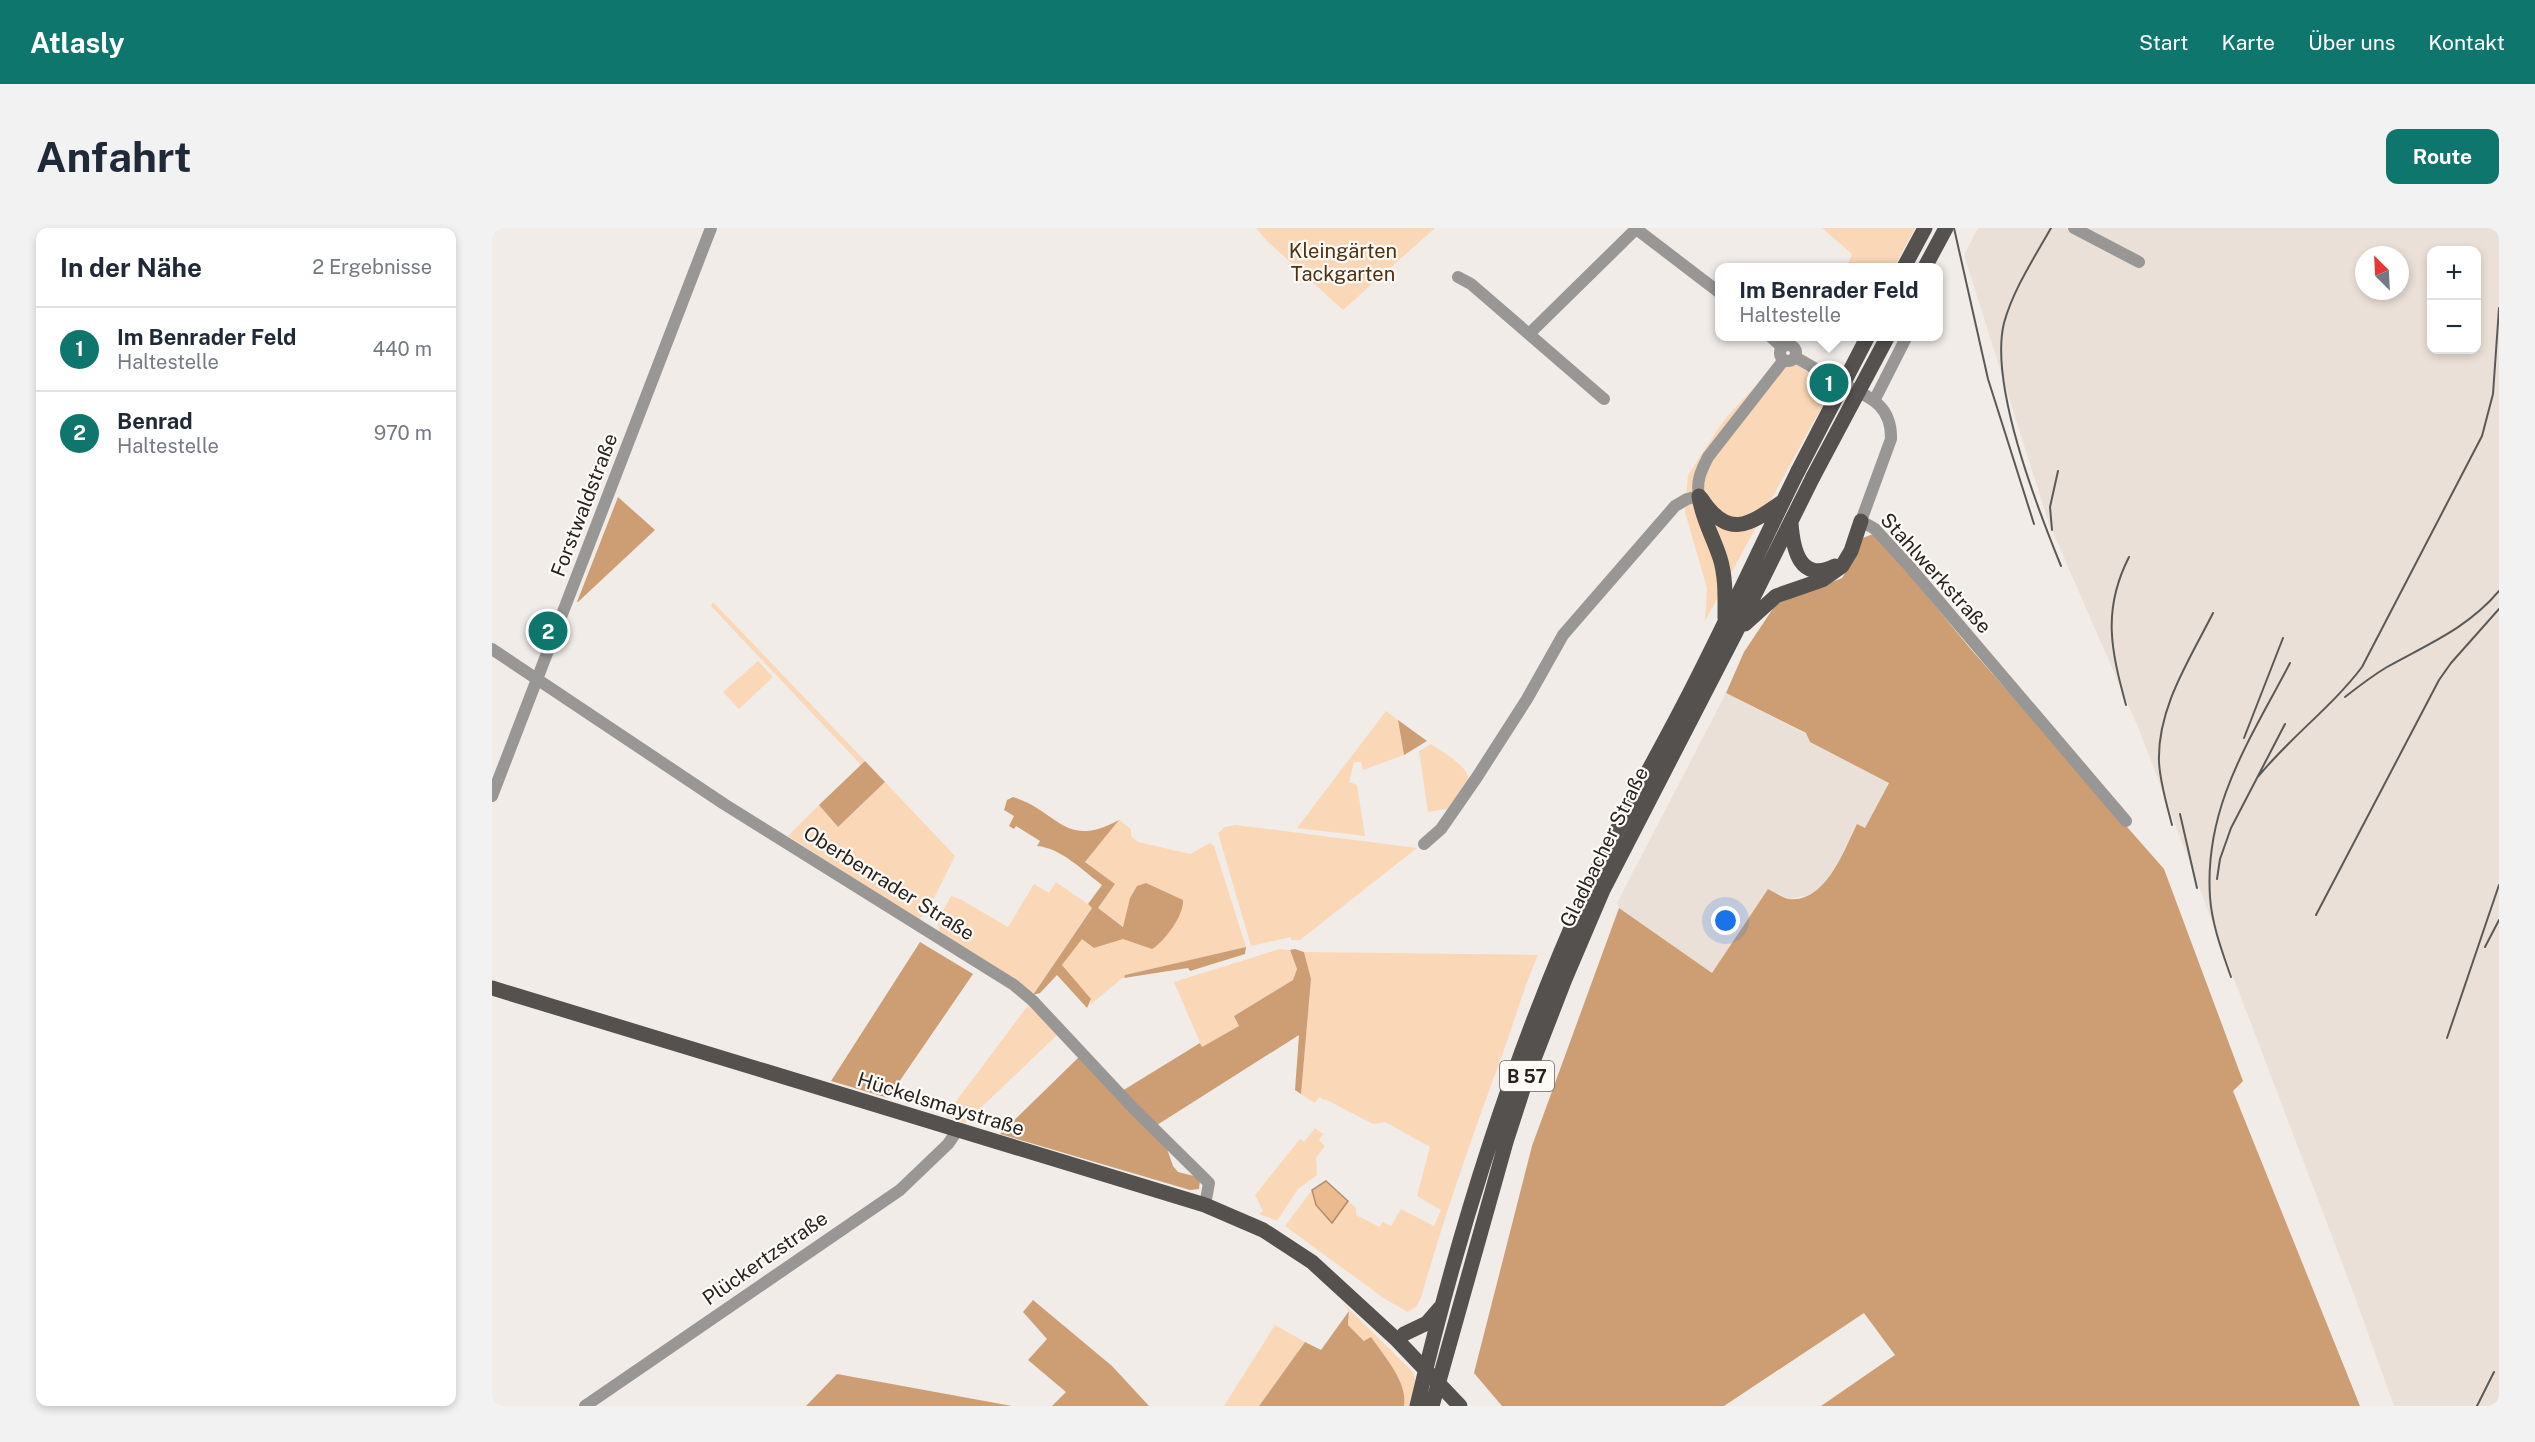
<!DOCTYPE html>
<html lang="de">
<head>
<meta charset="utf-8">
<style>
	:root { --surface:#fff; --page:#f2f2f3; --text:#1f2937; --muted:#747a83; --line:#e0e1e3; --accent:#0f766e }
	body { margin:0; font-family:"Public Sans",sans-serif; background:var(--page); color:var(--text) }
	.controls { position:absolute; right:18px; top:18px; display:grid; overflow:hidden; border-radius:12px; box-shadow:0 3px 9px #0003 }
	.controls button { width:54px; height:54px; display:grid; place-items:center; padding:0; border:0; border-bottom:2px solid var(--line); background:var(--surface); color:var(--text); font:30px sans-serif }
	.compass { position:absolute; left:1863px; top:18px; width:54px; height:54px; border-radius:50%; background:var(--surface); box-shadow:0 3px 9px #0003; rotate:336deg }
	.you { position:absolute; left:1234px; top:693px; width:21px; height:21px; margin:-15px; border:4px solid #fff; border-radius:50%; background:#1a73e8; box-shadow:0 0 0 9px #1a73e833 }
	.badge { display:grid; place-items:center; width:39px; height:39px; border-radius:50%; background:var(--accent); color:#fff; font-size:20px; font-weight:700 }
	.pin { position:absolute; translate:-50% -50%; border:3px solid #fff; box-shadow:0 2px 6px #0006 }
	.popup { position:absolute; left:1223px; top:35px; width:228px; height:78px; box-sizing:border-box; display:grid; place-content:center; border-radius:12px; background:var(--surface); filter:drop-shadow(0 2px 4px #0005); font-size:20px; white-space:nowrap; color:var(--muted) }
	.popup b { font-size:22px; color:var(--text) }
	.popup::after { content:''; position:absolute; left:50%; top:100%; margin-left:-12px; border:12px solid transparent; border-top-color:var(--surface) }
	.list { margin:0; padding:0; list-style:none }
	h2 { display:flex; justify-content:space-between; align-items:center; height:78px; margin:0; padding:0 24px; font-size:26px }
	h2 small { font-size:20px; font-weight:400; color:var(--muted) }
	.list li { display:grid; grid-template-columns:39px 1fr auto; gap:18px; align-items:center; box-sizing:border-box; height:84px; padding:0 24px; border-top:2px solid var(--line) }
	.list b { display:block; font-size:22px; white-space:nowrap }
	.list p { margin:0; font-size:20px; white-space:nowrap; color:var(--muted) }
	.list em { font-size:20px; font-style:normal; color:var(--muted) }
	.map { position:relative; flex:none; width:2007px; height:1178px; overflow:hidden; border-radius:12px }
	header { display:flex; align-items:center; gap:36px; box-sizing:border-box; height:84px; padding:0 30px; background:var(--accent); color:#fff }
	header strong { font-size:28px }
	nav { display:flex; gap:33px; margin-inline-start:auto; font-size:21px }
	.intro { display:flex; align-items:center; justify-content:space-between; box-sizing:border-box; height:144px; padding:0 36px }
	h1 { margin:0; font-size:42px }
	.button { padding:15px 27px; border-radius:12px; background:var(--accent); color:#fff; font-size:21px; font-weight:700 }
	main { display:flex; gap:36px; padding:0 36px }
	aside { flex:1; background:var(--surface); border-radius:12px; box-shadow:0 3px 9px #0003 }
	.map>svg:first-child { display:block }
	.built { fill:#ebe0d7; fill-rule:evenodd }
	.green { fill:#fad7b7 }
	.forest { fill:#cd9e74 }
	.water { fill:#ebba8f; stroke:#b08d6f; stroke-width:1.5 }
	.lines { fill:none; stroke-linecap:round; stroke-linejoin:round }
	.minor { stroke:#999795; stroke-width:12 }
	.major { stroke:#55514f; stroke-width:15 }
	.rail { stroke:#5b5957; stroke-width:2 }
	.major-bridge { stroke:#55514f; stroke-width:15 }
	.labels { text-anchor:middle; dominant-baseline:central; stroke-width:4.5; stroke-linejoin:round; paint-order:stroke }
	.shield { fill:#fefaf6; stroke:#676462; stroke-width:1.5 }
	.shield-label { font-size:18px; font-weight:bold; fill:#262423 }
	.park-label { font-size:20px; fill:#50300e; stroke:#fefaf6 }
	.street-label { font-size:20px; fill:#262423; stroke:#fefaf6 }
</style>
</head>
<body>
<header>
<strong>Atlasly</strong>
<nav><a>Start</a><a>Karte</a><a>Über uns</a><a>Kontakt</a></nav>
</header>
<div class="intro"><h1>Anfahrt</h1><a class="button">Route</a></div>
<main>
<aside>
<h2>In der Nähe<small>2 Ergebnisse</small></h2>
<ul class="list">
<li><span class="badge">1</span><div><b>Im Benrader Feld</b><p>Haltestelle</p></div><em>440 m</em></li>
<li><span class="badge">2</span><div><b>Benrad</b><p>Haltestelle</p></div><em>970 m</em></li>
</ul>
</aside>
<div class="map">
<svg width="2007" height="1178" viewBox="0 0 2007 1178">
	<rect width="100%" height="100%" fill="#f1ece8"/>
	<!-- built -->
	<path class="built" d="M1486 0H2007V1178H1902L1860 1061 1648 504 1556 293 1472 27ZM1940 22H1984V122H1940ZM1872 27H1908V63H1872Z
		M1234 465 1314 506 1318 514 1397 554 1373 601 1365 597 1337 652 1321 666 1297 671 1276 661 1220 746 1127 680 1125 675Z"/>
	<!-- green -->
	<path class="green" d="M764 0H943L851 82 774 12Z
		M1330 0H1423L1402 39H1355L1360 26Z
		M1302 135 1340 160 1213 393 1215 360 1193 284 1196 247 1232 192 1282 138Z
		M221 374 373 533 369 537 219 378Z
		M266 433 281 449 247 481 231 464Z
		M894 483 906 492 912 527 871 542 869 534H862L857 554 865 557 873 608 805 600Z
		M939 516C951 525 976 537 977 553L959 580 936 584 927 523Z
		M393 554 463 628 435 684 426 692 296 608 327 577 346 599Z
		M627 592 639 601V608L646 614 698 626 718 615 722 618 754 719 634 747 598 777 599 771 570 737 590 710 602 720 631 711 645 658 638 670 632 699 606 680 623 656 593 634Z
		M744 597 925 620 808 712H799V709L759 718 726 605 733 599Z
		M564 654 600 679 541 767 448 706 445 693 459 668 468 671 516 699 542 656 557 665Z
		M788 721 798 722 805 741 801 752 742 788 747 798 710 819 682 754Z
		M812 724 1046 727C1031 761 1022 795 1009 830 980 909 952 988 929 1070L924 1079 916 1084 893 1071 793 998 820 962 824 977 840 994 856 973 864 980V987L888 999 891 994 899 998 909 981 942 998 949 982 925 968 938 919 893 894 881 896 833 871 832 872 827 869 823 875 809 866 819 751Z
		M537 776 566 806 473 895 453 888Z
		M823 900 831 906 827 912 833 918 824 930 825 947 806 961 785 993 767 986 771 983 763 967 808 911 812 914Z
		M850 1074 921 1144 923 1154 919 1178H912C915 1154 893 1129 879 1110L873 1113 856 1097 858 1084Z
		M783 1097 813 1114 767 1178H732Z"/>
	<!-- forest -->
	<path class="forest" d="M126 269 163 302 86 374H85Z
		M1383 305 1477 419 1672 641 1751 853 1741 863 1868 1178H1329L1403 1127 1372 1085 1232 1178H1010L982 1145 1040 918 1127 680 1220 745 1276 661C1282 664 1291 670 1297 671 1334 675 1352 622 1365 596L1373 600 1397 555 1318 514 1314 505 1234 465 1252 424 1284 376 1350 350 1363 330 1371 310Z
		M906 492 935 513 912 527Z
		M373 533 393 554 346 599 327 577Z
		M521 569C567 583 572 622 627 592L593 634 623 656 606 680 631 699 638 670 645 658 654 655 691 672C692 687 673 713 660 721L631 711 602 720 590 711 570 737 599 771 595 780 565 747 548 765 541 767 600 680 596 676 610 657C590 642 569 620 545 618L548 613 524 598 522 601 517 598 522 588 512 582 515 572Z
		M428 714 481 746 396 870 339 853Z
		M754 719 753 726 698 743 696 740 632 750 633 747Z
		M803 721 812 724 819 751 809 866 803 862 807 807 665 897 630 863 708 815 710 819 747 798 742 788 801 752 805 741 798 722Z
		M587 829 674 918 681 938 686 944 706 949 708 953 707 961 698 962 508 906Z
		M541 1072 620 1138 657 1178H560L574 1164 536 1132 555 1111 531 1084Z
		M857 1083 856 1097 872 1113 879 1109C892 1128 916 1154 912 1178H767L813 1114 829 1122Z
		M345 1146 520 1178H314Z"/>
	<!-- water -->
	<path class="water" d="M834 953 856 973 840 995 824 977 820 962Z"/>
	<g class="lines">
		<!-- minor -->
		<path class="minor" d="M1143 0 1228 65
			M1582 0 1647 34
			M966 49 979 56 1112 171
			M1038 105 1144 1
			M1278 108 1290 119
			M1288 125a8 8 0 1 1 16 0a8 8 0 1 1-16 0Z
			M1303 129C1316 136 1328 144 1341 151 1369 167 1400 171 1399 211L1369 293 1383 301 1417 338 1634 593
			M1383 171 1415 108
			M0 421 232 576 522 757 541 773 642 881 717 955 713 977
			M0 568 219 0
			M932 616 949 601 985 549 1035 471 1071 407 1183 278 1195 271 1207 268C1204 253 1209 243 1216 229L1291 133
			M93 1178 408 962 456 916 465 903"/>
		<!-- major -->
		<path class="major" d="M1412 39 1433 0
			M1433 39 1454 0
			M1207 268C1210 291 1221 308 1228 330 1234 349 1233 370 1233 390
			M1209 270C1236 312 1257 297 1290 274
			M1299 295C1301 322 1308 355 1343 338
			M1253 396 1284 368 1330 352 1350 338 1359 323 1369 293
			M0 760 713 977 771 1002 820 1034 905 1112 968 1178
			M912 1106 935 1095 948 1080
			M925 1178C967 999 1022 824 1098 657 1126 595 1161 536 1192 476 1232 399 1268 320 1306 243
			M940 1178 1014 914 1035 849 1073 751 1111 662 1244 404 1321 249"/>
		<!-- rail -->
		<path class="rail" d="M1462 0 1496 151 1542 296
			M1559 0C1542 30 1521 62 1512 95 1497 156 1545 279 1569 338
			M1560 302 1558 279 1566 243
			M1853 469C1867 458 1880 448 1895 439 1936 416 1976 400 2007 363
			M1634 477C1619 422 1610 382 1637 329
			M1752 510 1791 410
			M1765 550C1797 510 1839 480 1870 439L1990 208 2001 166 2007 80
			M1688 586 1705 660
			M1680 597C1675 577 1668 555 1667 534 1665 480 1698 431 1721 385
			M1725 651 1728 631 1739 600 1793 496
			M1824 687 1947 452 1959 435 2007 381
			M1993 719 2007 692
			M1739 749C1730 723 1720 697 1718 669 1712 578 1758 512 1798 435
			M1955 810 2007 657
			M1985 1178 2002 1144"/>
		<!-- major-bridge -->
		<path class="major-bridge" d="M1306 243 1376 108
			M1321 249 1396 108"/>
	</g>
	<g class="labels">
		<!-- shield labels -->
		<rect class="shield" x="1008" y="833" width="54" height="30" rx="4.5"/>
		<g class="shield-label">
			<text x="1035" y="848">B 57</text>
		</g>
		<!-- park labels -->
		<g class="park-label">
			<text x="851" y="23">Kleingärten<tspan x="851" dy="23">Tackgarten</tspan></text>
		</g>
		<!-- street labels -->
		<g class="street-label">
			<text transform="translate(92 277) rotate(-69)">Forstwaldstraße</text>
			<text transform="translate(1444 345) rotate(48)">Stahlwerkstraße</text>
			<text transform="translate(1112 619) rotate(-64)">Gladbacher Straße</text>
			<text transform="translate(397 655) rotate(32)">Oberbenrader Straße</text>
			<text transform="translate(449 876) rotate(17)">Hückelsmaystraße</text>
			<text transform="translate(273 1030) rotate(-35)">Plückertzstraße</text>
		</g>
	</g>
</svg>
<div class="controls">
<button>+</button>
<button>−</button>
</div>
<svg class="compass" viewBox="-18 -18 36 36"><path d="M0-13l5 13h-10z" fill="#e53935"/><path d="M0 13l5-13h-10z" fill="#747a83"/></svg>
<div class="you"></div>
<div class="pin badge" style="left:1337px;top:155px">1</div>
<div class="popup"><b>Im Benrader Feld</b>Haltestelle</div>
<div class="pin badge" style="left:56px;top:403px">2</div>
</div>
</main>
</body>
</html>
